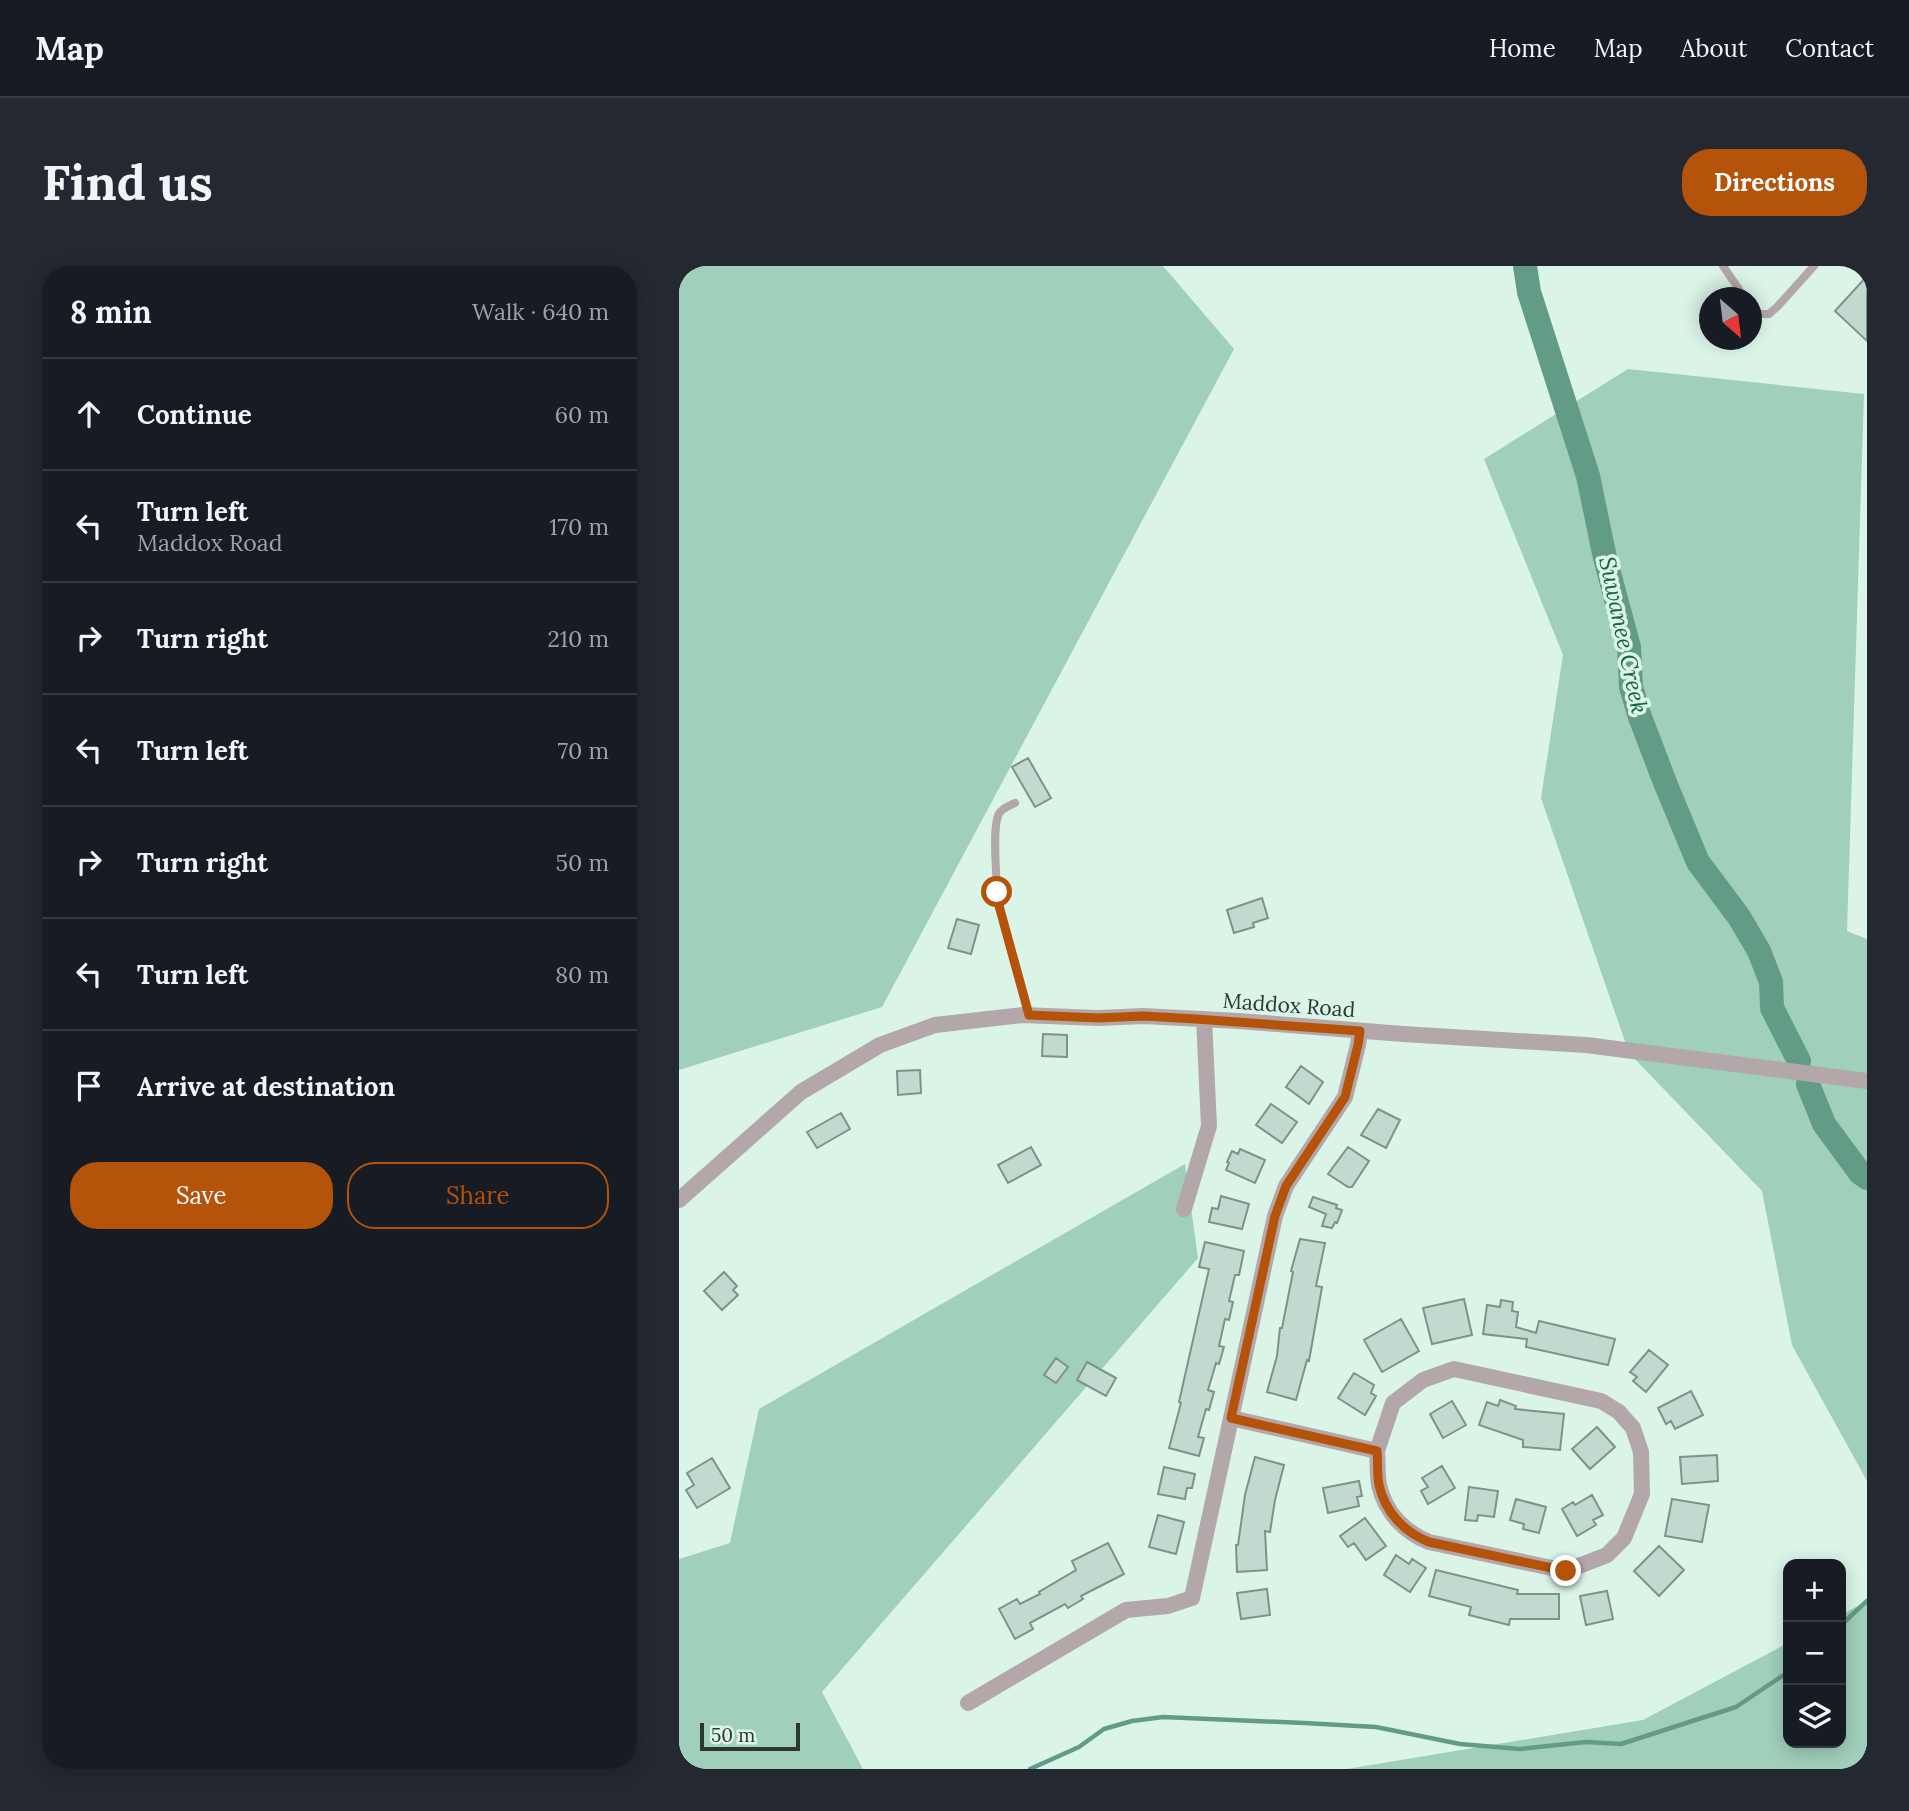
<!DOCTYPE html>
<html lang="en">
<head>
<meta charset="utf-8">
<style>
	:root { --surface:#171b24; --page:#242831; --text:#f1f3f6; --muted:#9ea1a6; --line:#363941; --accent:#b45309 }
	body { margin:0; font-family:Lora,serif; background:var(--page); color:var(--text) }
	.controls { position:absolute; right:21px; bottom:21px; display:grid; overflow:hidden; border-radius:14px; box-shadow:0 4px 18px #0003 }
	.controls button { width:63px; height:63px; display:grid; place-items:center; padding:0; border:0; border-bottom:2px solid var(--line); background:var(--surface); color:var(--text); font:35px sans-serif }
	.compass { position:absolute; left:1020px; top:21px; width:63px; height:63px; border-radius:50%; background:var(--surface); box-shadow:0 4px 18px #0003; rotate:152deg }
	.scale { position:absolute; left:21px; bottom:18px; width:100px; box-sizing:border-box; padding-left:7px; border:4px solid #2d3632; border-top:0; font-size:19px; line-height:24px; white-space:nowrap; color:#2d3632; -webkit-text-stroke:5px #daf4e8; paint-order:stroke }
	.stop { position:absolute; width:21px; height:21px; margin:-16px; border:5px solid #b45309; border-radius:50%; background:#fff }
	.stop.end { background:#b45309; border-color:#fff; box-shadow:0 2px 7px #0008 }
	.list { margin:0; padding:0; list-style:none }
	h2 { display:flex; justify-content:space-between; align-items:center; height:91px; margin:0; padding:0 28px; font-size:30px }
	h2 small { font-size:23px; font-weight:400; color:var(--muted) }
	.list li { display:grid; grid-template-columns:46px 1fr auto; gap:21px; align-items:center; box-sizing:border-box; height:112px; padding:0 28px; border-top:2px solid var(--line) }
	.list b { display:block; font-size:26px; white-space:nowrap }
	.list p { margin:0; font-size:23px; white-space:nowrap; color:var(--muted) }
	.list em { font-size:23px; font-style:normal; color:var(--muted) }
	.actions { display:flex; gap:14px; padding:21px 28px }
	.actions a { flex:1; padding:16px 0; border:2px solid var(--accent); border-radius:28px; text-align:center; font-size:24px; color:var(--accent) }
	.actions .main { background:var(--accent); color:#fff }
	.icon { flex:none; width:38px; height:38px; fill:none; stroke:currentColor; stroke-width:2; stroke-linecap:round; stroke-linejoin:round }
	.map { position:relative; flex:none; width:1188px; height:1503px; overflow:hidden; border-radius:28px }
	header { display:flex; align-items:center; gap:42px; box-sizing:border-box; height:98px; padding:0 35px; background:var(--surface); border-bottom:2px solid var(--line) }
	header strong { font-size:33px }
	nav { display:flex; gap:38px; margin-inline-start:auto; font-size:24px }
	.intro { display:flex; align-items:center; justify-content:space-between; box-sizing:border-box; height:168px; padding:0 42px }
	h1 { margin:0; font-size:49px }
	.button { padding:18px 32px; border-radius:28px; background:var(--accent); color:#fff; font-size:24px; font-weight:700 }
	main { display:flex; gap:42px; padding:0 42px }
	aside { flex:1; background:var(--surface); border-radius:28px; box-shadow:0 4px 18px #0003 }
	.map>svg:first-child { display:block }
	.green { fill:#a0cfbb }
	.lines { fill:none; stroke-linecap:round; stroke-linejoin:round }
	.stream { stroke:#639c86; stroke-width:4.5 }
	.river { stroke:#639c86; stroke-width:24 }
	.building { fill:#c1dacf; stroke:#7c9389; stroke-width:2 }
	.lane { stroke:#b3a7a9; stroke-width:8 }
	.street { stroke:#b3a7a9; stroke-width:16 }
	.route { stroke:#b45309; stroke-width:9 }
	.labels { text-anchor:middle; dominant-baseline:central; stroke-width:7; stroke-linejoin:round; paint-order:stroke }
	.street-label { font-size:21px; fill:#2d3632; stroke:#daf4e8 }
	.water-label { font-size:23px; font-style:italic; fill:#176049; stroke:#daf4e8 }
</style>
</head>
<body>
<header>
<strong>Map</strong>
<nav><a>Home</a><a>Map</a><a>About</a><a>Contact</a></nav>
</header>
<div class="intro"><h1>Find us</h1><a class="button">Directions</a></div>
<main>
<aside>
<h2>8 min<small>Walk · 640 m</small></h2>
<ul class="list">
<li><svg class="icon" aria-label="ahead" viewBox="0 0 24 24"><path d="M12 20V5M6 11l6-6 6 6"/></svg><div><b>Continue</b></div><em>60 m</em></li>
<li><svg class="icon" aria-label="left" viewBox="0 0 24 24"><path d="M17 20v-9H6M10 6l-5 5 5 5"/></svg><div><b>Turn left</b><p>Maddox Road</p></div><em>170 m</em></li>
<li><svg class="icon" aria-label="right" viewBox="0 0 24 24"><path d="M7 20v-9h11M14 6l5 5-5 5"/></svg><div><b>Turn right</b></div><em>210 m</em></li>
<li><svg class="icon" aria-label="left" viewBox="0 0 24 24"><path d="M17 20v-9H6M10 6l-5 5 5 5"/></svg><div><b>Turn left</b></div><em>70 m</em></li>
<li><svg class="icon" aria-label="right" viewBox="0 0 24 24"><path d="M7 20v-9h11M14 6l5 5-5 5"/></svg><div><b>Turn right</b></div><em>50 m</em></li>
<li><svg class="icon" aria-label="left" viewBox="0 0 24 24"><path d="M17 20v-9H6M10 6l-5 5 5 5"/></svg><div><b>Turn left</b></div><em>80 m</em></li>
<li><svg class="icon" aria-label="arrive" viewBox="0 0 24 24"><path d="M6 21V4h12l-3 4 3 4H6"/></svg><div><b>Arrive at destination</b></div></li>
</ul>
<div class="actions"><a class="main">Save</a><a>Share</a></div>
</aside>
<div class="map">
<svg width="1188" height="1503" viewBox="0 0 1188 1503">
	<rect width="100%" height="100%" fill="#daf4e8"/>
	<!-- green -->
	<path class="green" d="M0 0H484L555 83 203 741 0 804Z
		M949 103 1185 128 1168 665 1188 673V1215L1113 1079 1083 925 950 787 862 532 884 389 805 193Z
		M506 898 519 992 143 1426 184 1503H0V1293L51 1277 80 1143Z
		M1188 1335V1503H668L964 1454 1109 1377V1477H1162V1349Z"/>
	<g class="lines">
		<!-- stream -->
		<path class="stream" d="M1162 1359 1188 1335
			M351 1503 400 1481 425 1463 453 1455 484 1451 625 1457 697 1461 781 1478 841 1483 907 1476 942 1478 1057 1441 1109 1406"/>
		<!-- river -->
		<path class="river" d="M846 0 850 26 909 210 926 292 950 381 952 421 961 451 987 519 1019 596 1060 651 1080 685 1092 716 1093 742 1120 795
			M1129 818 1145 858 1181 907 1188 912"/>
	</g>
	<!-- building -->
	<path class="building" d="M1188 10V75L1156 45Z
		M349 492 372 532 356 541 333 501Z
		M583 632 589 652 574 657 575 661 555 667 548 644Z
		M278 653 300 659 292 688 269 682Z
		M364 768 388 769V791L363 790Z
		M622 800 644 816 630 838 607 821Z
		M241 804 242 827 219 829 218 805Z
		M592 838 618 856 603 877 577 859Z
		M699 843 721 854 707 882 682 869Z
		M162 847 171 863 138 882 128 866Z
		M352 881 362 899 329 917 319 899Z
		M669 881 690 895 673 921H669L649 908Z
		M561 883 586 894 576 917 547 904 550 897 548 896 553 885 559 888Z
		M542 930 570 938 563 963 530 956 533 942 539 943Z
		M634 931 658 939 657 942 663 944 658 957 656 956 653 962 643 960 647 948 630 941Z
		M621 973 646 977 637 1020 643 1021 630 1095 628 1094 617 1134 588 1126 598 1090 601 1062H603L614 1006 612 1005Z
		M526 976 565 985 560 1009H556L550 1035 554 1036 550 1054 546 1053 540 1080 545 1081 540 1098 537 1097 529 1124 535 1126 530 1144 527 1143 519 1171 525 1172 520 1190 490 1182 502 1137 500 1136 530 1003 520 1001Z
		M45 1006 58 1020 54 1024 59 1029 43 1044 25 1025Z
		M785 1033 793 1069 753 1078 744 1042Z
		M822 1034 834 1036 833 1045 839 1046 837 1061 857 1067 860 1055 936 1073 929 1099 847 1081 848 1073 804 1068 808 1039 821 1041Z
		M722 1053 740 1085 703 1106 685 1074Z
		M970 1084 989 1099 967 1126 954 1115 958 1111 951 1106Z
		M377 1092 389 1101 377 1117 365 1109Z
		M408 1096 437 1112 427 1130 398 1114Z
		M675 1107 695 1119 692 1127 697 1130 686 1149 659 1132Z
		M1012 1125 1024 1149 996 1163 992 1155 987 1158 979 1142Z
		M821 1134 837 1140 836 1143 885 1148 881 1184 844 1181V1174L800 1159 808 1136 819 1140Z
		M773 1135 787 1159 764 1172 751 1148Z
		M918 1161 936 1181 911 1203 893 1183Z
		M1038 1189 1039 1215 1003 1218 1001 1191Z
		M576 1191 605 1199 596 1234 591 1266 586 1265 588 1304 558 1306 557 1279H559L566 1229Z
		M33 1192 51 1222 18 1242 7 1224 15 1219 8 1207Z
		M763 1200 776 1222 749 1238 742 1225 749 1221 743 1212Z
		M485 1201 516 1208 513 1222H508L506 1233 479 1228Z
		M680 1215 683 1230 678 1231 680 1240 649 1247 644 1222Z
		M790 1221 819 1225 815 1251 799 1249 798 1255 786 1254Z
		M913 1229 924 1249 914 1254 917 1259 898 1270 883 1243 894 1236 896 1239Z
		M837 1233 867 1241 860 1267 844 1263 845 1258 831 1254Z
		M993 1233 1030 1239 1023 1276 986 1270Z
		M479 1249 505 1256 497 1288 470 1281Z
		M686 1252 707 1280 687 1294 675 1277 669 1281 661 1270Z
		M429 1277 445 1308 402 1330 404 1333 389 1342 386 1338 351 1357 354 1363 336 1373 320 1343 338 1333 341 1338 361 1328 360 1326 397 1304 393 1295Z
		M980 1280 1005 1304 980 1330 955 1305Z
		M717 1289 730 1298 733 1293 747 1302 731 1326 705 1309Z
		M757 1304 839 1324 838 1328H880V1353H831L830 1359 790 1349 792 1341 750 1330Z
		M588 1323 591 1349 562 1353 558 1327Z
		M928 1325 934 1353 907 1359 901 1330Z"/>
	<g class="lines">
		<!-- lane -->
		<path class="lane" d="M1044 0 1066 32
			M1072 40 1081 48H1090L1098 41 1135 0
			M336 537C331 539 325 542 321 546 312 558 318 610 318 626L319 636 350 749"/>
		<!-- street -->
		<path class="street" d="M0 934 122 826 201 779 256 759 343 749 419 752 464 750 560 755 724 768 907 779 1188 815
			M505 943 530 860 525 753
			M552 1152 698 1185C699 1196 698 1208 700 1219 706 1246 725 1266 750 1276L887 1305 928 1289 945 1272 963 1228 962 1186 954 1162 940 1146 922 1135 775 1103 744 1114 714 1137 698 1185
			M289 1437 447 1344 489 1340 513 1332 596 950 607 920 666 831 679 779 681 765"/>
	</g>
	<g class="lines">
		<!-- route -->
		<path class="route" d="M318 626 319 636 350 749 419 752 464 750 517 753 681 765 679 779 666 831 607 920 596 950 552 1152 698 1185C699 1196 698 1209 700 1219 706 1246 725 1266 750 1276L887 1305"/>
	</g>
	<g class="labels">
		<!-- street labels -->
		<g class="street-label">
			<text transform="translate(610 739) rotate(4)">Maddox Road</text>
		</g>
		<!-- water labels -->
		<g class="water-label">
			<text transform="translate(945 369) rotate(78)">Suwanee Creek</text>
		</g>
	</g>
</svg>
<div class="controls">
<button>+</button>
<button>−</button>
<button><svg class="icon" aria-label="layers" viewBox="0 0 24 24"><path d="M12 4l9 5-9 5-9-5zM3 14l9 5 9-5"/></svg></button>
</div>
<svg class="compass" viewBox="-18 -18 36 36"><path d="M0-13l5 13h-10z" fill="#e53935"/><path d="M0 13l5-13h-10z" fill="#9ea1a6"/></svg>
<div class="scale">50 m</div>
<div class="stop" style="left:318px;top:626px"></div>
<div class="stop end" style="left:887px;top:1305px"></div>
</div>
</main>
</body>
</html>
